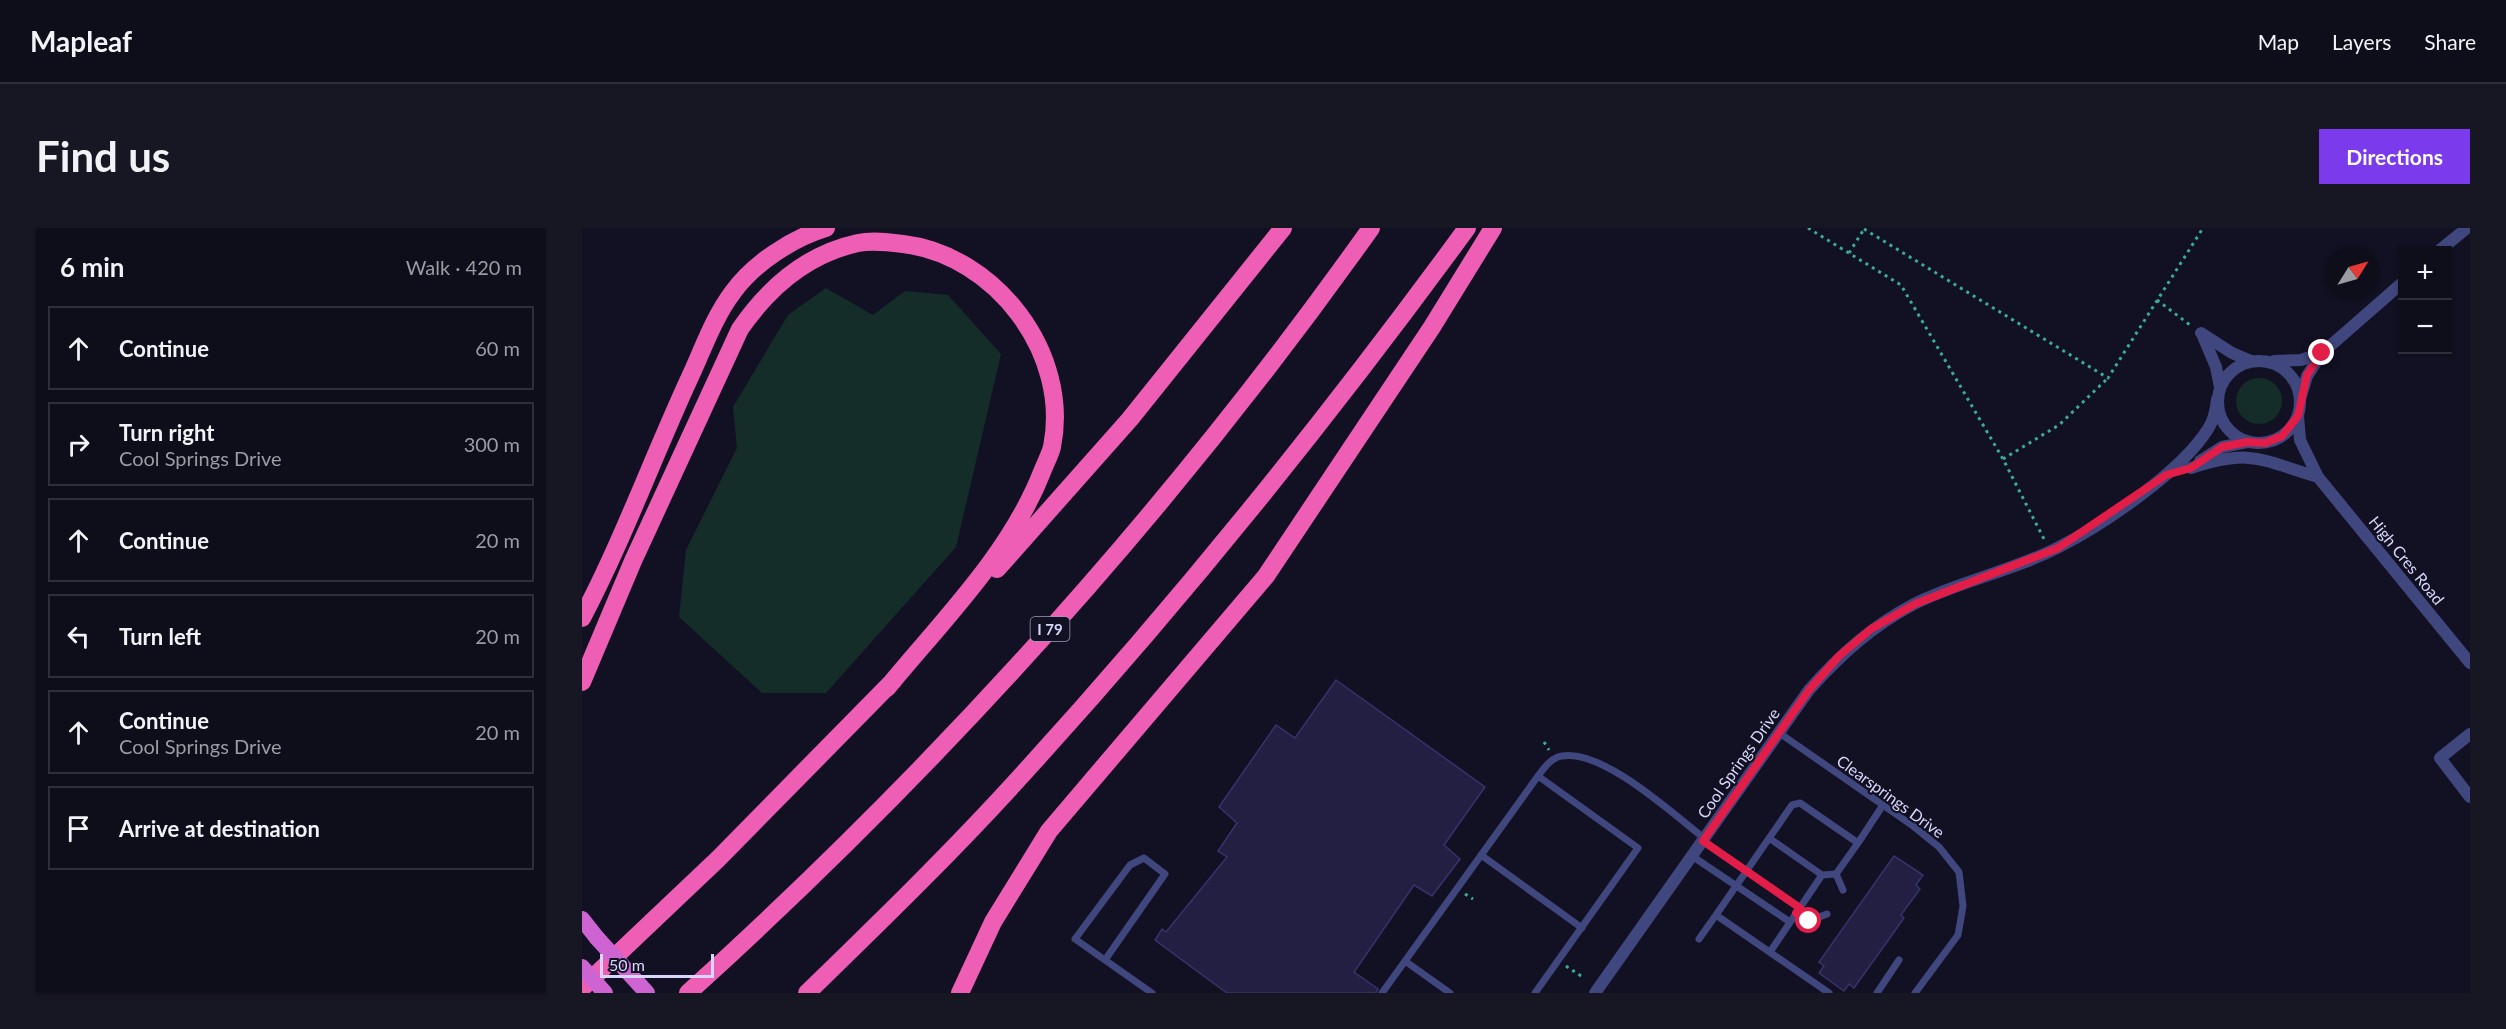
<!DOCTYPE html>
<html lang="en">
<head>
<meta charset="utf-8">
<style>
	:root { --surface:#0e0d1a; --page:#171623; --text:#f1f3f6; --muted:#9b9ca2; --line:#2e2d39; --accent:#7c3aed }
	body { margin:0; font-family:Lato,sans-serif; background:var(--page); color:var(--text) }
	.controls { position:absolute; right:18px; top:18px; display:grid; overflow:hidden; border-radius:0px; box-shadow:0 2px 4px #0004 }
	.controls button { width:54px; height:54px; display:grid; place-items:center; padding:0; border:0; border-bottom:2px solid var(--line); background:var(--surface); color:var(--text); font:30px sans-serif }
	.compass { position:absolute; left:1744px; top:18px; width:54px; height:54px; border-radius:50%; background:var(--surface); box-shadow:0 2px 4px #0004; rotate:53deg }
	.scale { position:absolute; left:18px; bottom:15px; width:114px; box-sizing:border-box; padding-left:6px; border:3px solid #d7d7fb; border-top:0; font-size:16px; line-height:21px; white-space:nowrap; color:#d7d7fb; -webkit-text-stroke:4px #121123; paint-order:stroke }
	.stop { position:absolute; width:18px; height:18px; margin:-14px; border:4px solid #e11d48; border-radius:50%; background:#fff }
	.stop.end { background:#e11d48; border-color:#fff; box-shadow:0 2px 6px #0008 }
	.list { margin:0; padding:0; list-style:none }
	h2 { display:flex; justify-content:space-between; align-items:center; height:78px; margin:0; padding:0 24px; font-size:26px }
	h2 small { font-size:20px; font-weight:400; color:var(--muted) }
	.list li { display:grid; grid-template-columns:39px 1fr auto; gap:18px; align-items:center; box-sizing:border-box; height:84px; margin:0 12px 12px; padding:0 12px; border:2px solid var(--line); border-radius:0px }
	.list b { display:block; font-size:22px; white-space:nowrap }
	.list p { margin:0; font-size:20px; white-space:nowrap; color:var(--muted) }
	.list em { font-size:20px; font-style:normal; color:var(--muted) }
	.icon { flex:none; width:33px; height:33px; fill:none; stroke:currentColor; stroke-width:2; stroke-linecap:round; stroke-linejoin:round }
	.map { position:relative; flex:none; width:1888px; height:765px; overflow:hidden; border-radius:0px }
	header { display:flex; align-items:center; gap:36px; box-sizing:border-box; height:84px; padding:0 30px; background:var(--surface); border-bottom:2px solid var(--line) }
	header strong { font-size:28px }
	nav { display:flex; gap:33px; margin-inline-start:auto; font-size:21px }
	.intro { display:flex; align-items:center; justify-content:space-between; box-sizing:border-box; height:144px; padding:0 36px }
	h1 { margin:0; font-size:42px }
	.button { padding:15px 27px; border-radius:0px; background:var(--accent); color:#fff; font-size:21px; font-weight:700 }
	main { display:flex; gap:36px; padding:0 36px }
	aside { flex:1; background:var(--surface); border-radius:0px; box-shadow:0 2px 4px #0004 }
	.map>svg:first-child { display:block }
	.green { fill:#142d29 }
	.building { fill:#221f42; stroke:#37336c; stroke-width:1.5 }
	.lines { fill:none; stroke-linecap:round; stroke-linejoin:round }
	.path { stroke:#3bab96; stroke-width:3; stroke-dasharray:3 4.5; stroke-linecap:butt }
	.service { stroke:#40467e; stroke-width:7 }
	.minor { stroke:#40467e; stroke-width:12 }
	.trunk { stroke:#ce64d2; stroke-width:16 }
	.motorway { stroke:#ef5eb5; stroke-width:18 }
	.trunk-bridge { stroke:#ce64d2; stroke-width:16 }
	.route { stroke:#e11d48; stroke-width:8 }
	.labels { text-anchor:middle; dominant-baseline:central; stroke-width:4.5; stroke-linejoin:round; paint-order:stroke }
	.shield { fill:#121123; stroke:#9c9cba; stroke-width:1.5 }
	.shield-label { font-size:15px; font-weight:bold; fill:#d7d7fb }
	.street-label { font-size:16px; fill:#d7d7fb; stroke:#121123 }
</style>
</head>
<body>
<header>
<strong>Mapleaf</strong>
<nav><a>Map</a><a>Layers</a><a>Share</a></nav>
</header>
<div class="intro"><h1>Find us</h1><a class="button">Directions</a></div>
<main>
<aside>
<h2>6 min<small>Walk · 420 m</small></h2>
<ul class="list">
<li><svg class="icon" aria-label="ahead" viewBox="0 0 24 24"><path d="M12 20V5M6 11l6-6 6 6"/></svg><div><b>Continue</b></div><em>60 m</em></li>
<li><svg class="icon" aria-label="right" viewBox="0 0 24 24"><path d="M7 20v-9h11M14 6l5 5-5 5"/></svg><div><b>Turn right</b><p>Cool Springs Drive</p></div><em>300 m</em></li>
<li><svg class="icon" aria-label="ahead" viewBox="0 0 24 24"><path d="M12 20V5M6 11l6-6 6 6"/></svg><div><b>Continue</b></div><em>20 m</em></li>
<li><svg class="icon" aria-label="left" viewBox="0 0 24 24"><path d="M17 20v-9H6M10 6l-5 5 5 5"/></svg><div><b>Turn left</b></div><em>20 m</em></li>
<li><svg class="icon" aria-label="ahead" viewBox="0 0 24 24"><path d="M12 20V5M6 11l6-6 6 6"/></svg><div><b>Continue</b><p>Cool Springs Drive</p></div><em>20 m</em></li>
<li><svg class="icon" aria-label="arrive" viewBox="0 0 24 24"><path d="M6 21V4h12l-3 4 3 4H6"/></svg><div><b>Arrive at destination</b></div></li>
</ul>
</aside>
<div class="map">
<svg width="1888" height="765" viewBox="0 0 1888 765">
	<rect width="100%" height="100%" fill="#121123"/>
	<!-- green -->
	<path class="green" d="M244 60 291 87 323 63 366 67 419 126 374 319 244 465H180L97 389 104 322 155 220 151 179 206 87Z
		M1654 173a23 23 0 1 1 46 0a23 23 0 1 1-46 0Z"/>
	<!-- building -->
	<path class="building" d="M754 452 903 559 862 617 878 631 850 668 832 657 772 744 796 761 794 765H645L573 712 580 701 584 704 645 629 636 623 655 595 637 579 694 497 713 510Z
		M1312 628 1341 647 1334 657 1338 661 1319 687 1322 690 1272 760 1267 756 1262 763 1237 745 1242 738 1237 734Z"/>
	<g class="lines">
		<!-- path -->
		<path class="path" d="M1226 0 1319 57 1421 231 1463 313
			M1282 1 1526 150 1621 0
			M1267 25 1282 1
			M1575 72 1608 97
			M1421 231 1477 197 1526 150
			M962 514 967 522
			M883 666 891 671
			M984 738 1002 750"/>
		<!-- service -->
		<path class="service" d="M1196 504 1331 598 1357 619 1377 644 1381 678 1376 707 1333 765
			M1187 610 1240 647
			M1121 613 1218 680
			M899 627 1000 700
			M1110 628 1208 694
			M1254 646 1261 662
			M1214 685 1227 693 1245 686
			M1117 711 1134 687
			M1188 724 1240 647 1254 646 1276 615
			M523 732 583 646 562 630 548 637 493 711 570 765
			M823 733 868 765
			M800 765 956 548C962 540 970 529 980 528 1021 521 1091 586 1123 611
			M953 765 1056 620 956 548
			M1247 765 1134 687 1210 577 1218 575 1276 615 1301 577
			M1295 765 1317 732"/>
		<!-- minor -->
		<path class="minor" d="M1858 22 1885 0
			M1619 105 1650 125 1669 133
			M1620 106 1634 139 1638 159
			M1636 174a41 41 0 1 1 82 0a41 41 0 1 1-82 0Z
			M1692 133 1719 132 1740 125
			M1718 171 1725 148 1740 125 1820 55
			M1716 188 1718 212 1736 249 1888 435
			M1618 233 1640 219 1665 214
			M1609 240C1670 220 1678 232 1736 249
			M1888 506 1858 530 1888 569
			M1013 765 1227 462C1258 427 1290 398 1332 376 1378 353 1431 343 1477 319 1522 296 1599 244 1626 201 1632 192 1634 182 1635 171"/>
		<!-- trunk -->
		<path class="trunk" d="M0 691 15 710"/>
		<!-- motorway -->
		<path class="motorway" d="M415 341 548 191 701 0
			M0 390C41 312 71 229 108 149 121 121 132 89 151 64 172 35 211 10 244 0
			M0 454 51 333 158 101C187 59 225 26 276 15 290 12 306 14 321 16 413 27 489 125 470 219 468 227 463 236 460 244 428 326 360 393 305 460
			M0 760 136 631 312 452
			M106 765C360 535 591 279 789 0
			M225 765C298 694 371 623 439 548 598 374 746 190 885 0
			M378 765 411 694 467 603 684 348 850 99 911 0"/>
		<!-- trunk-bridge -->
		<path class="trunk-bridge" d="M15 710 65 765
			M0 739 23 765"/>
	</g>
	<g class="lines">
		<!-- route -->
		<path class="route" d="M1227 693 1214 685 1218 680 1121 613 1227 462 1257 428 1289 401 1333 376 1476 320 1584 247 1609 240 1640 219 1665 214 1683 215 1700 208 1716 188 1725 147 1740 125"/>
	</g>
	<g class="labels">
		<!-- shield labels -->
		<rect class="shield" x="448.5" y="389" width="39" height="24" rx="4.5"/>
		<g class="shield-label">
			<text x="468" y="401">I 79</text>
		</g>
		<!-- street labels -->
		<g class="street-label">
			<text transform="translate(1825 332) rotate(51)">High Cres Road</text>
			<text transform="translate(1156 535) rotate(-55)">Cool Springs Drive</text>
			<text transform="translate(1309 568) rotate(36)">Clearsprings Drive</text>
		</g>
	</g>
</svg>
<div class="controls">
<button>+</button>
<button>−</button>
</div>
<svg class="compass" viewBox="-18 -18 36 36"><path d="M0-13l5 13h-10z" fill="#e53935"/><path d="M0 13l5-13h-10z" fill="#9b9ca2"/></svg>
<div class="scale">50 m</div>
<div class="stop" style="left:1227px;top:693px"></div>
<div class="stop end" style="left:1740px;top:125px"></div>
</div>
</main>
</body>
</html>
